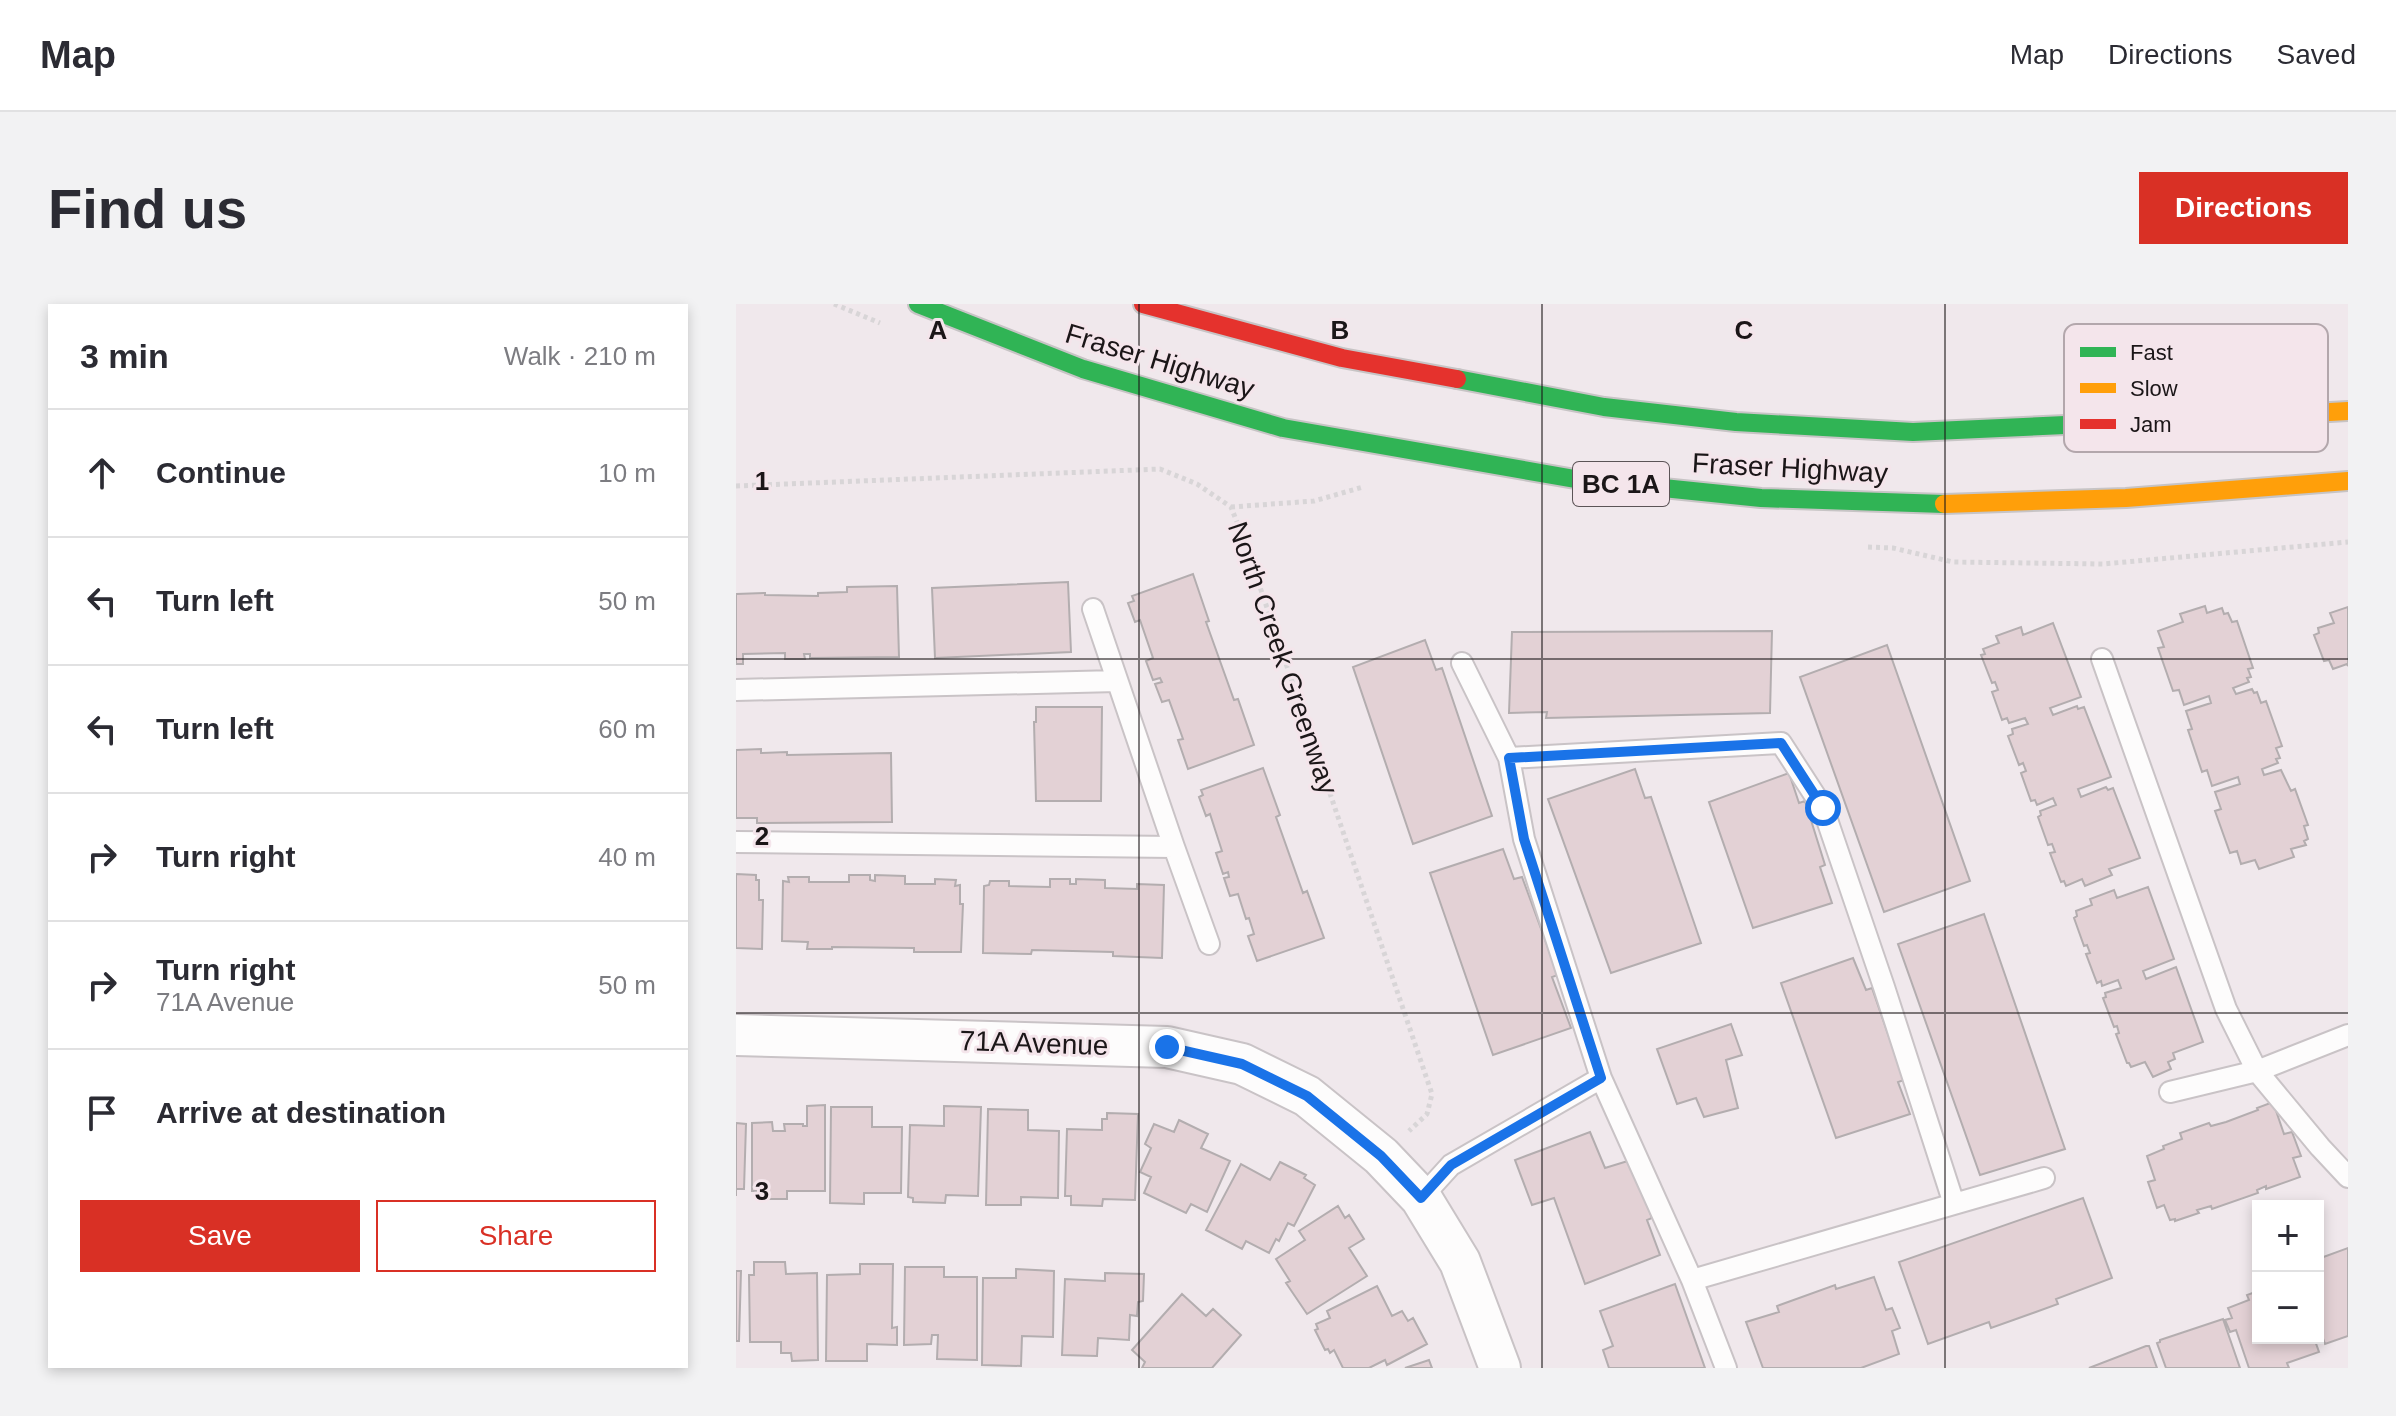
<!DOCTYPE html>
<html lang="en">
<head>
<meta charset="utf-8">
<style>
	:root { --surface:#fff; --page:#f2f2f3; --text:#2b2b33; --muted:#7c7c81; --line:#e1e1e2; --accent:#d93025 }
	body { margin:0; font-family:Arial,sans-serif; background:var(--page); color:var(--text) }
	.controls { position:absolute; right:24px; bottom:24px; display:grid; overflow:hidden; border-radius:0px; box-shadow:0 4px 12px #0003 }
	.controls button { width:72px; height:72px; display:grid; place-items:center; padding:0; border:0; border-bottom:2px solid var(--line); background:var(--surface); color:var(--text); font:40px sans-serif }
	.stop { position:absolute; width:24px; height:24px; margin:-18px; border:6px solid #1a73e8; border-radius:50%; background:#fff }
	.stop.end { background:#1a73e8; border-color:#fff; box-shadow:0 2px 8px #0008 }
	.list { margin:0; padding:0; list-style:none }
	h2 { display:flex; justify-content:space-between; align-items:center; height:104px; margin:0; padding:0 32px; font-size:34px }
	h2 small { font-size:26px; font-weight:400; color:var(--muted) }
	.list li { display:grid; grid-template-columns:52px 1fr auto; gap:24px; align-items:center; box-sizing:border-box; height:128px; padding:0 32px; border-top:2px solid var(--line) }
	.list b { display:block; font-size:30px; white-space:nowrap }
	.list p { margin:0; font-size:26px; white-space:nowrap; color:var(--muted) }
	.list em { font-size:26px; font-style:normal; color:var(--muted) }
	.actions { display:flex; gap:16px; padding:24px 32px }
	.actions a { flex:1; padding:18px 0; border:2px solid var(--accent); border-radius:0px; text-align:center; font-size:28px; color:var(--accent) }
	.actions .main { background:var(--accent); color:#fff }
	.icon { flex:none; width:44px; height:44px; fill:none; stroke:currentColor; stroke-width:2; stroke-linecap:round; stroke-linejoin:round }
	.map { position:relative; flex:none; width:1612px; height:1064px; overflow:hidden; border-radius:0px }
	header { display:flex; align-items:center; gap:48px; box-sizing:border-box; height:112px; padding:0 40px; background:var(--surface); border-bottom:2px solid var(--line) }
	header strong { font-size:38px }
	nav { display:flex; gap:44px; margin-inline-start:auto; font-size:28px }
	.intro { display:flex; align-items:center; justify-content:space-between; box-sizing:border-box; height:192px; padding:0 48px }
	h1 { margin:0; font-size:56px }
	.button { padding:20px 36px; border-radius:0px; background:var(--accent); color:#fff; font-size:28px; font-weight:700 }
	main { display:flex; gap:48px; padding:0 48px }
	aside { flex:1; background:var(--surface); border-radius:0px; box-shadow:0 4px 12px #0003 }
	.map>svg:first-child { display:block }
	.building { fill:#e3d1d5; stroke:#b3adaf; stroke-width:2 }
	.lines { fill:none; stroke-linecap:round; stroke-linejoin:round }
	.lane-casing { stroke:#c9c3c6; stroke-width:24 }
	.street-casing { stroke:#c9c3c6; stroke-width:44 }
	.fast-casing { stroke:#c7c4c5; stroke-width:22 }
	.slow-casing { stroke:#c7c4c5; stroke-width:22 }
	.jam-casing { stroke:#c7c4c5; stroke-width:22 }
	.path { stroke:#d8d5d7; stroke-width:5; stroke-dasharray:4 4; stroke-linecap:butt }
	.lane { stroke:#fdfcfc; stroke-width:20 }
	.street { stroke:#fdfcfc; stroke-width:40 }
	.fast { stroke:#30b455; stroke-width:18 }
	.slow { stroke:#ff9f0a; stroke-width:18 }
	.jam { stroke:#e5322d; stroke-width:18 }
	.route { stroke:#1a73e8; stroke-width:10 }
	.grid { fill:none; stroke:#1b1618; stroke-width:2; stroke-opacity:0.55 }
	.labels { text-anchor:middle; dominant-baseline:central; stroke-width:6; stroke-linejoin:round; paint-order:stroke }
	.shield { fill:#f4e5eb; stroke:#5c5457; stroke-width:2 }
	.shield-label { font-size:26px; font-weight:bold; fill:#1b1618 }
	.street-label { font-size:28px; fill:#1b1618; stroke:#f4e5eb }
	.key { fill:#f4e5eb; stroke:#b3a7ac; stroke-width:2 }
	.key-label { font-size:22px; fill:#1b1618 }
	.grid-label { font-size:26px; text-anchor:middle; font-weight:bold; fill:#1b1618; stroke:#f4e5eb; stroke-width:6; stroke-linejoin:round; paint-order:stroke }
</style>
</head>
<body>
<header>
<strong>Map</strong>
<nav><a>Map</a><a>Directions</a><a>Saved</a></nav>
</header>
<div class="intro"><h1>Find us</h1><a class="button">Directions</a></div>
<main>
<aside>
<h2>3 min<small>Walk · 210 m</small></h2>
<ul class="list">
<li><svg class="icon" aria-label="ahead" viewBox="0 0 24 24"><path d="M12 20V5M6 11l6-6 6 6"/></svg><div><b>Continue</b></div><em>10 m</em></li>
<li><svg class="icon" aria-label="left" viewBox="0 0 24 24"><path d="M17 20v-9H6M10 6l-5 5 5 5"/></svg><div><b>Turn left</b></div><em>50 m</em></li>
<li><svg class="icon" aria-label="left" viewBox="0 0 24 24"><path d="M17 20v-9H6M10 6l-5 5 5 5"/></svg><div><b>Turn left</b></div><em>60 m</em></li>
<li><svg class="icon" aria-label="right" viewBox="0 0 24 24"><path d="M7 20v-9h11M14 6l5 5-5 5"/></svg><div><b>Turn right</b></div><em>40 m</em></li>
<li><svg class="icon" aria-label="right" viewBox="0 0 24 24"><path d="M7 20v-9h11M14 6l5 5-5 5"/></svg><div><b>Turn right</b><p>71A Avenue</p></div><em>50 m</em></li>
<li><svg class="icon" aria-label="arrive" viewBox="0 0 24 24"><path d="M6 21V4h12l-3 4 3 4H6"/></svg><div><b>Arrive at destination</b></div></li>
</ul>
<div class="actions"><a class="main">Save</a><a>Share</a></div>
</aside>
<div class="map">
<svg width="1612" height="1064" viewBox="0 0 1612 1064">
	<rect width="100%" height="100%" fill="#f0e8ec"/>
	<!-- building -->
	<path class="building" d="M457 270 473 317 470 318 498 396 502 395 518 441 452 465 442 436 447 435 433 396 426 398 419 380 426 378 424 374 417 376 410 357 417 354 404 316 399 318 392 299 398 297 396 292Z
		M332 278 335 348 199 354 196 284Z
		M161 282 163 353 74 354V350H68L69 355H49V349L7 350V360H0V290L29 289V291L82 292V289L111 288V283Z
		M1469 302 1471 309 1486 304 1488 310 1492 309 1496 318 1501 317 1517 364 1512 365 1515 373 1511 374 1513 378 1497 384 1500 390 1516 385 1518 389 1521 388 1525 399 1530 397 1546 442 1540 444 1544 454 1540 455 1542 459 1526 465 1528 471 1545 466 1555 487 1559 485 1572 521 1568 522 1572 535 1568 537 1570 541 1555 545 1558 553 1523 565 1519 556 1505 560 1501 547 1494 549 1479 507 1485 505 1479 488 1504 480 1502 473 1476 482 1471 466 1466 468 1452 426 1456 425 1450 407 1475 399 1473 392 1448 401 1443 386 1437 387 1422 344 1428 343 1422 327 1447 318 1444 310Z
		M1612 303V362L1611 360 1597 365 1593 356 1588 357 1578 331 1583 329 1582 324 1598 319 1594 309Z
		M1317 319 1345 393 1314 404 1317 411 1341 402 1342 405 1348 403 1375 473 1342 485 1345 493 1370 483 1372 486 1377 484 1404 554 1373 565 1376 571 1349 582 1346 575 1330 582 1328 577 1325 578 1314 549 1319 548 1316 540 1312 541 1302 513 1305 511 1304 507 1320 501 1317 494 1301 501 1299 496 1295 497 1285 469 1290 467 1287 459 1283 461 1272 432 1277 430 1276 425 1292 420 1289 414 1273 419 1271 414 1266 416 1256 388 1262 386 1259 378 1256 379 1245 351 1249 350 1247 345 1263 339 1260 332 1285 323 1287 331Z
		M1036 327 1034 409 810 414 811 408 773 409 776 328Z
		M689 336 700 366 706 364 756 512 677 540 617 363Z
		M1151 341 1234 577 1148 608 1064 373Z
		M300 403H366L365 497H300L298 418H300Z
		M25 445V449L51 448V451L155 449 156 518 21 519V514H0V446Z
		M527 464 544 511 540 513 567 589 571 587 588 634 521 657 512 632 518 630 513 614 510 615 502 590 494 592 488 574 493 573 492 568 487 570 480 549 486 547 474 510 470 512 463 493 467 491 465 486Z
		M899 465 909 494 915 493 965 639 875 669 812 495Z
		M1053 469 1063 499 1069 497 1089 561 1084 563 1096 599 1017 624 973 498Z
		M767 545 778 575 786 573 822 671 816 673 835 724 757 751 694 569Z
		M0 570 20 571V576H23V596H27L26 645 0 644Z
		M113 571H134V576L139 577V571L169 572V580H199V575L220 576 219 582 224 581V600H227L225 648H178V644L96 643V645H71L72 638 46 637 47 577 53 578 52 573H73V578H113Z
		M314 575H334V580H340V575L369 576V584L401 585V580L428 581 426 654 377 652V648L296 646 295 650 247 649 248 582 253 581 254 577H273V582L314 583Z
		M1412 583 1438 655 1407 667 1410 675 1440 663 1467 738 1437 749 1439 755 1432 758 1435 765 1417 773 1409 758 1395 763 1393 759H1391L1380 730 1383 729 1381 722 1378 723 1367 694 1370 693 1369 689 1385 684 1382 676 1366 682 1365 677 1361 679 1350 650 1354 649 1351 641 1348 642 1338 614 1341 612 1340 607 1356 601 1354 595 1378 586 1381 594Z
		M1248 610 1329 845 1244 871 1162 640Z
		M1117 654 1130 686 1136 684 1168 776 1162 778 1174 810 1100 834 1045 679Z
		M995 720 1006 751 990 756 1002 804 968 813 960 794 941 800 921 745Z
		M1537 798 1548 830 1556 828 1565 852 1557 854 1564 873 1530 885V882L1521 886 1522 889 1476 905 1475 902 1461 906 1463 909 1439 917V915L1434 916 1428 901 1421 904 1412 878 1419 876 1411 852 1428 845 1427 842 1446 835 1444 829 1473 819 1475 822 1490 818 1522 806 1521 804Z
		M89 801V887H51V895H21V887H16V819L36 818 37 827H49L48 820H67V822H71V802Z
		M208 802 245 803 242 892 210 891 209 899 177 898V894L172 893 174 821 208 822Z
		M95 803H136V823H166L165 889H128V900L94 899Z
		M252 805 292 806V826L323 827 322 894 285 893V901H250Z
		M371 809 402 810 399 896 367 895 366 902 335 901V892H329L331 825 366 826V815H371Z
		M443 816 472 830 465 844 494 857 471 908 455 900 450 909 408 889 415 873 404 868 415 844 409 840 418 820 438 828Z
		M0 819 10 820 8 885H0V892Z
		M854 828 869 864 895 856 916 914 911 916 924 951 849 980 818 894 796 901 779 856Z
		M544 858 570 871 568 874 579 881 558 922 552 919 543 937 540 935 533 949 510 937 506 945 470 926 505 860 534 876Z
		M1347 894 1376 974 1320 995 1322 1000 1255 1024 1253 1018 1192 1040 1163 958Z
		M602 902 609 914 613 911 628 935 613 944 631 972 571 1010 550 979 554 977 540 955 569 936 563 927Z
		M1612 944V1032L1589 1040 1582 1020V955Z
		M18 958H49L50 970 81 969 82 1056 56 1057 55 1049H45V1038H14L13 971H18Z
		M124 960H157L156 1024 161 1023V1041L131 1040V1057H90L91 971 124 970Z
		M169 963H208V973H241V1056L201 1055 202 1031H196L195 1040 168 1041Z
		M280 965 318 967 317 1033 286 1032 285 1062 246 1061 247 974H280Z
		M0 967H5L3 1037H0Z
		M369 969 408 970 407 997 402 998 401 1012 394 1011 393 1036 362 1034 361 1052 326 1051 329 975 369 977Z
		M1138 973 1150 1006 1156 1004 1164 1024 1156 1027 1163 1050 1125 1064H1027L1010 1018 1043 1008 1041 1002 1099 981 1100 985Z
		M939 980 969 1064H873L867 1046 877 1042 864 1007Z
		M641 982 656 1012 666 1007 672 1017 677 1014 691 1040 651 1061 649 1056 633 1064H607L598 1046 594 1049 592 1045 589 1046 579 1026 582 1025 580 1020 594 1014 591 1007Z
		M1522 987V1034H1578L1583 1048 1551 1059 1553 1064H1513L1500 1026 1494 1028 1489 1016 1496 1014 1492 1004 1513 996 1511 991Z
		M446 990 470 1012 477 1005 505 1031 476 1064H406L409 1058 396 1046Z
		M1487 1015 1504 1064H1430L1421 1039 1424 1038V1036Z
		M1410 1042H1413L1421 1064H1353Z
		M693 1056 696 1064H669Z"/>
	<g class="lines">
		<defs>
			<path id="lane" d="M1366 355 1490 705 1521 767 1584 843 1612 873
				M726 359 773 454 788 535 865 774 956 976 990 1064
				M0 386 381 377
				M773 454 1045 439 1087 504 1148 683 1218 900 1308 874
				M0 538 438 543 357 305
				M438 543 473 640
				M1434 788 1521 767 1612 731
				M685 894 715 861 865 774
				M956 976 1218 900"/>
			<path id="street" d="M0 731 431 743 506 760 571 792 645 852 685 894 724 958 764 1064"/>
			<path id="fast" d="M182 0 347 65 547 124 839 175 1025 194 1208 200
				M721 75 868 103 1000 118 1177 128 1505 113"/>
			<path id="slow" d="M1505 113 1612 107
				M1208 200 1390 194 1612 177"/>
			<path id="jam" d="M407 0 606 54 721 75"/>
		</defs>
		<!-- lane casing -->
		<use href="#lane" class="lane-casing"/>
		<!-- street casing -->
		<use href="#street" class="street-casing"/>
		<!-- fast casing -->
		<use href="#fast" class="fast-casing"/>
		<!-- slow casing -->
		<use href="#slow" class="slow-casing"/>
		<!-- jam casing -->
		<use href="#jam" class="jam-casing"/>
		<!-- path -->
		<path class="path" d="M98 0 144 19
			M0 182 424 165 461 180 495 203 508 236 696 790 691 810 673 827
			M495 203 578 197 627 183
			M1132 243 1157 244 1217 258 1367 260 1612 238"/>
		<!-- lane -->
		<use href="#lane" class="lane"/>
		<!-- street -->
		<use href="#street" class="street"/>
		<!-- fast -->
		<use href="#fast" class="fast"/>
		<!-- slow -->
		<use href="#slow" class="slow"/>
		<!-- jam -->
		<use href="#jam" class="jam"/>
	</g>
	<g class="lines">
		<!-- route -->
		<path class="route" d="M431 743 506 760 571 792 645 852 685 894 715 861 865 774 788 535 773 454 1045 439 1087 504"/>
	</g>
	<!-- grid -->
	<path class="grid" d="M403 0V1064M806 0V1064M1209 0V1064M0 355H1612M0 709H1612"/>
	<g class="labels">
		<!-- shield labels -->
		<rect class="shield" x="837" y="158" width="96" height="44" rx="6"/>
		<g class="shield-label">
			<text x="885" y="180">BC 1A</text>
		</g>
		<!-- street labels -->
		<g class="street-label">
			<text transform="translate(424 57) rotate(17)">Fraser Highway</text>
			<text transform="translate(1054 164) rotate(3)">Fraser Highway</text>
			<text transform="translate(547 354) rotate(71)">North Creek Greenway</text>
			<text transform="translate(298 739) rotate(2)">71A Avenue</text>
		</g>
	</g>
	<!-- legend -->
	<rect x="1328" y="20" width="264" height="128" rx="12" class="key"/>
	<rect x="1344" y="43" width="36" height="10" fill="#30b455"/>
	<rect x="1344" y="79" width="36" height="10" fill="#ff9f0a"/>
	<rect x="1344" y="115" width="36" height="10" fill="#e5322d"/>
	<g class="key-label">
		<text x="1394" y="56">Fast</text>
		<text x="1394" y="92">Slow</text>
		<text x="1394" y="128">Jam</text>
	</g>
	<g class="grid-label">
		<text x="202" y="35">A</text>
		<text x="604" y="35">B</text>
		<text x="1008" y="35">C</text>
		<text x="26" y="186">1</text>
		<text x="26" y="541">2</text>
		<text x="26" y="896">3</text>
	</g>
</svg>
<div class="controls">
<button>+</button>
<button>−</button>
</div>
<div class="stop" style="left:1087px;top:504px"></div>
<div class="stop end" style="left:431px;top:743px"></div>
</div>
</main>
</body>
</html>
